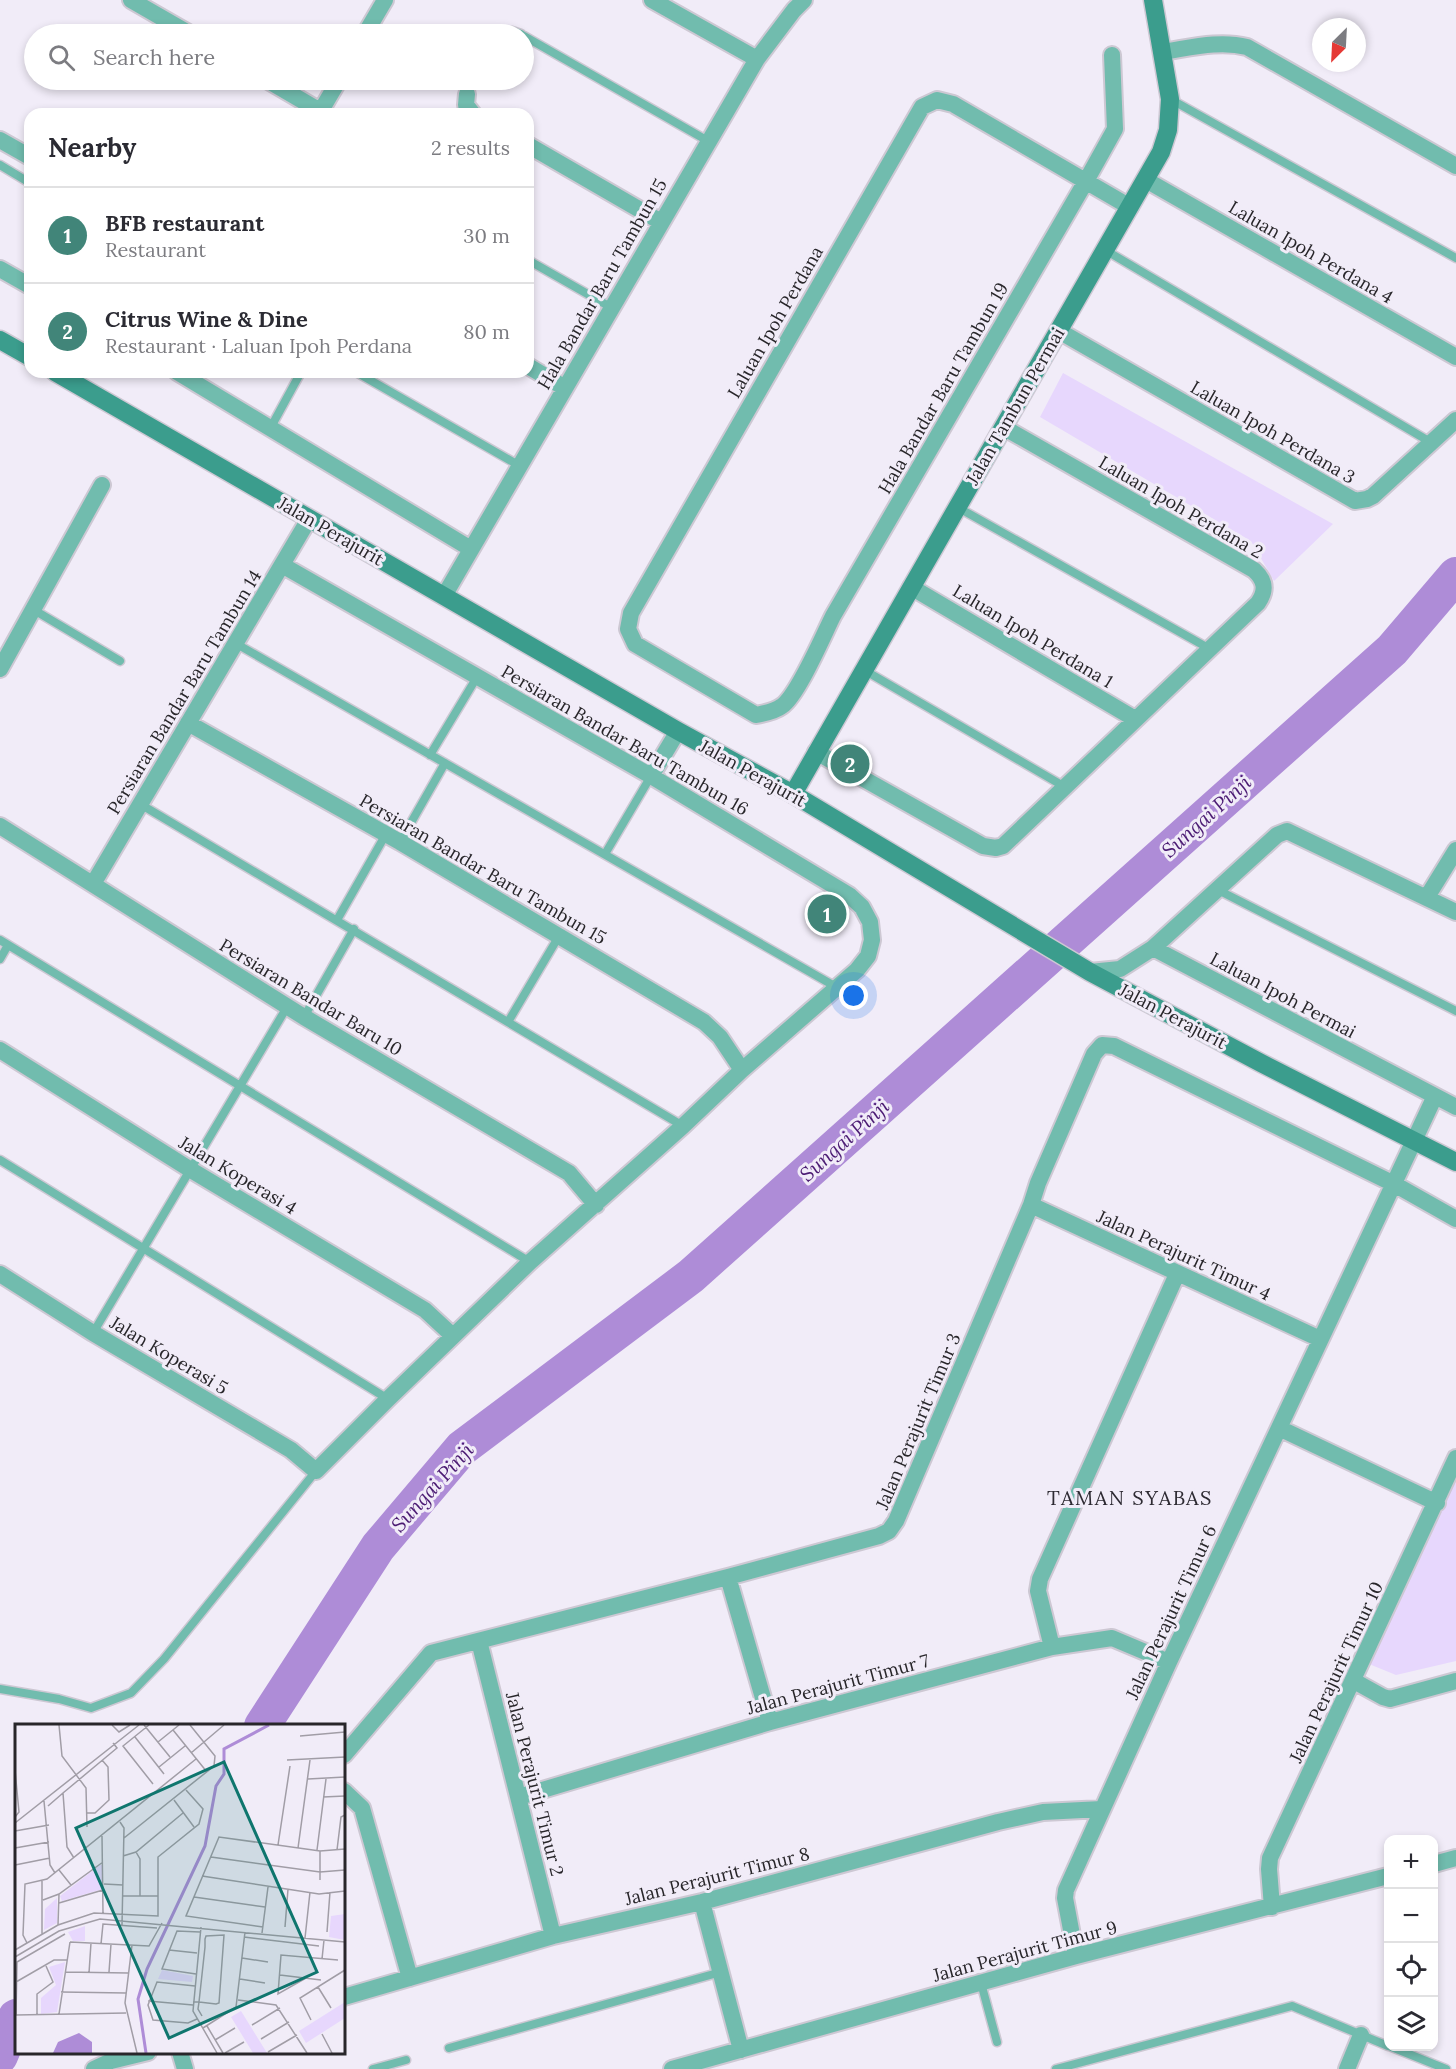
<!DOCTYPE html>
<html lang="en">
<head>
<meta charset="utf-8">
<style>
	:root { --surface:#fff; --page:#f2f2f3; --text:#2b2b33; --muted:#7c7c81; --line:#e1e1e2; --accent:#418579 }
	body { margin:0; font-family:Lora,serif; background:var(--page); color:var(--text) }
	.controls { position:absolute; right:18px; bottom:18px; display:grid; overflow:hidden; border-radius:12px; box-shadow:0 3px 9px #0003 }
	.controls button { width:54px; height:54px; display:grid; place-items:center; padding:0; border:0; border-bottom:2px solid var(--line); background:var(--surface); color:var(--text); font:30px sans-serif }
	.compass { position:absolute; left:1312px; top:18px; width:54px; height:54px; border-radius:50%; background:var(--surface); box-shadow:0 3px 9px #0003; rotate:204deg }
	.you { position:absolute; left:854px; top:996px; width:21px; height:21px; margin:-15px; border:4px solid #fff; border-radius:50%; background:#1a73e8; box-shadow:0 0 0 9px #1a73e833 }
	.badge { display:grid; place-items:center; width:39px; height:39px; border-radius:50%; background:var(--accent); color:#fff; font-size:20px; font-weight:700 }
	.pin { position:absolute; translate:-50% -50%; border:3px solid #fff; box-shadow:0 2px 6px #0006 }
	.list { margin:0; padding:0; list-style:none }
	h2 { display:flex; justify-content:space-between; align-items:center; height:78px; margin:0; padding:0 24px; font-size:26px }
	h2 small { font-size:20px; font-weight:400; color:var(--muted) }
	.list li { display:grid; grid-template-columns:39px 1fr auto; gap:18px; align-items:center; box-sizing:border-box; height:96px; padding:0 24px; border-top:2px solid var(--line) }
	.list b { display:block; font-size:22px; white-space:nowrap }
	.list p { margin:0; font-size:20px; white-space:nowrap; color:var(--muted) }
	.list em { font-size:20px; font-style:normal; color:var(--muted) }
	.icon { flex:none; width:33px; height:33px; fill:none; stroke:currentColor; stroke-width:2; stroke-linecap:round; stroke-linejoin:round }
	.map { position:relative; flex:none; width:1456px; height:2069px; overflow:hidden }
	.search { position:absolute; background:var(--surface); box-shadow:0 3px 9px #0003; left:24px; top:24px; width:510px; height:66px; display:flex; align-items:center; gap:15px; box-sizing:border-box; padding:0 21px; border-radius:33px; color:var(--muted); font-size:22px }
	.panel { position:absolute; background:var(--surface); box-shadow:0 3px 9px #0003; left:24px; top:108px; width:510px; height:270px; border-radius:18px }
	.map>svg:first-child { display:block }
	.green { fill:#e7d7fd }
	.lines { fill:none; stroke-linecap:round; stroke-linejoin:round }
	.river { stroke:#ae8cd7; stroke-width:36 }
	.lane-casing { stroke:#cdc8d3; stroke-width:11 }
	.street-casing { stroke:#cdc8d3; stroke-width:20 }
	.secondary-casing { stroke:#cdc8d3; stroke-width:21 }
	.lane { stroke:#71bcae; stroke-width:8 }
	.street { stroke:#71bcae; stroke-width:16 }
	.secondary { stroke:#3b9d8d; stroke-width:18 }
	.labels { text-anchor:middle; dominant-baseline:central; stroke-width:6; stroke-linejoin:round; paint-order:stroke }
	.street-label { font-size:18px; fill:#28262a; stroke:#f1ecf8 }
	.water-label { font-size:20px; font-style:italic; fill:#4b1b73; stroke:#f1ecf8 }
	.neighbourhood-label { font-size:20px; letter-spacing:1.5px; fill:#2d2a32; stroke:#f1ecf8 }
	.inset-river { fill:none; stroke:#ae8cd7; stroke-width:3 }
	.inset-road { fill:none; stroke:#a19da6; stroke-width:1.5 }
	.view { fill:#0f766e; fill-opacity:0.15; stroke:#0f766e; stroke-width:3 }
	.inset-edge { fill:none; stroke:#28262a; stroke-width:3 }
</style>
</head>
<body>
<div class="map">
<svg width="1456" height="2069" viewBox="0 0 1456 2069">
	<rect width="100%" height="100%" fill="#f1ecf8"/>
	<!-- green -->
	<path class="green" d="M1063 373 1333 524 1274 581 1251 541 1040 417Z
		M1456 1473V1661L1396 1675 1369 1664Z"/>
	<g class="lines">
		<!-- river -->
		<path class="river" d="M262 1726 378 1547 462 1448 691 1276 1392 650 1456 575
			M0 2056 16 2017"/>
		<defs>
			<path id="lane" d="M501 34 512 31 521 34
				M524 36 708 141
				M467 94 475 80
				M1170 99 1456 258
				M0 165 30 183
				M1105 250 1432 443
				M528 260 612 308
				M356 372 520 466
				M271 427 301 372
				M957 507 1210 649
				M34 610 120 661
				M235 643 838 988
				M864 670 1065 787
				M430 755 477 677
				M140 804 683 1126
				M400 842 445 763
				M605 854 651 776
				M1218 890 1456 1011
				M337 920 386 834
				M0 940 530 1262
				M0 959 8 945
				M304 1017 354 929
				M508 1022 559 936
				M0 1160 388 1399
				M93 1333 287 1007
				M0 1689 59 1699 91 1708 131 1693 164 1659 316 1471
				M981 1983 997 2042
				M1389 2046 1446 2069
				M449 2048 721 1972
				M373 2069 406 2060
				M1056 2069 1292 2006 1388 2046"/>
			<path id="street" d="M131 0 190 34
				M652 0 757 59
				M365 34 385 0
				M1162 52C1190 48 1219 40 1247 47L1456 166
				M1112 55 1115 129 1086 181 833 616C823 636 798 695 782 706 774 712 765 713 756 715L635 644 628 629 631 613 922 107 937 100 953 104 1130 207
				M267 80 320 111
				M467 94 466 105 473 114
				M319 114 339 80
				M0 140 30 157
				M528 145 661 222
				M1146 180 1456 357
				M0 269 30 286
				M1059 331 1355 501 1367 499 1373 496 1456 420
				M528 366 565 388
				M177 372 471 549
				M911 587 1135 719
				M444 596 757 59 794 10 804 0
				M0 669 102 485
				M188 723 400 842 704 1022 720 1037 742 1070
				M816 752 983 846 996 848 1003 846 1258 603C1267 590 1265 580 1254 570L1003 427
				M651 776 678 731
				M0 826 304 1017 569 1173 596 1205
				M93 884 309 519
				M1427 897 1456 850
				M1153 948 1456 1107
				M1090 972 1120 969 1153 948 1277 835 1287 831 1456 912
				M0 1050 191 1170 425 1310 453 1336
				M1031 1205 1320 1339
				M0 1274 93 1333 291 1450 316 1471 388 1399 530 1262 683 1126 742 1070 857 970 868 956 872 940 870 922 862 907 849 895 651 776 282 565
				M1279 1428 1437 1503
				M728 1577 770 1722
				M479 1641 553 1936
				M1052 1647 1038 1591 1040 1579 1177 1274
				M1354 1681 1383 1697 1390 1699 1456 1681
				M344 1755 431 1653 728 1577 879 1536 889 1531 896 1521 1031 1205 1038 1183 1094 1054 1102 1045 1114 1046 1394 1184 1456 1219
				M344 1791 362 1808 410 1978
				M519 1797 770 1722 1052 1647 1112 1638 1169 1662
				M1434 1864 1456 1858
				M702 1902 741 2050
				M1272 1907 1269 1869 1270 1858 1456 1458
				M1076 1956 1065 1898 1066 1890 1169 1662 1435 1096
				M344 1997 553 1936 702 1902 998 1822 1043 1812 1102 1809
				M180 2052 185 2069
				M94 2069 111 2061 148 2052
				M672 2069 1076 1956 1388 1876
				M1347 2069 1361 2035"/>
			<path id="secondary" d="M0 340 30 357
				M55 372 678 731 793 794 1090 972 1261 1063 1456 1162
				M793 794 1161 152 1168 130 1170 99 1153 0"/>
		</defs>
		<!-- lane casing -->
		<use href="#lane" class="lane-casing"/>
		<!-- street casing -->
		<use href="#street" class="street-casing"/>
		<!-- secondary casing -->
		<use href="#secondary" class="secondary-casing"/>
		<!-- lane -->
		<use href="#lane" class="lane"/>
		<!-- street -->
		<use href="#street" class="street"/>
		<!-- secondary -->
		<use href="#secondary" class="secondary"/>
	</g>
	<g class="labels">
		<!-- street labels -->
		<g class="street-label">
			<text transform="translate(1311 252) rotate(30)">Laluan Ipoh Perdana 4</text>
			<text transform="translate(602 284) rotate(-60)">Hala Bandar Baru Tambun 15</text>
			<text transform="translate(775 322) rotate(-60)">Laluan Ipoh Perdana</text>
			<text transform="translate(943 388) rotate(-60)">Hala Bandar Baru Tambun 19</text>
			<text transform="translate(1015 406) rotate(-60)">Jalan Tambun Permai</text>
			<text transform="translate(1273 432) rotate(30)">Laluan Ipoh Perdana 3</text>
			<text transform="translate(1181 507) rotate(30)">Laluan Ipoh Perdana 2</text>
			<text transform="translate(331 531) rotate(30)">Jalan Perajurit</text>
			<text transform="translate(1033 636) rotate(31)">Laluan Ipoh Perdana 1</text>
			<text transform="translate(184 692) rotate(-59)">Persiaran Bandar Baru Tambun 14</text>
			<text transform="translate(625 740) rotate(30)">Persiaran Bandar Baru Tambun 16</text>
			<text transform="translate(753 773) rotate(29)">Jalan Perajurit</text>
			<text transform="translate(483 869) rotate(30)">Persiaran Bandar Baru Tambun 15</text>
			<text transform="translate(1283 995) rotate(28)">Laluan Ipoh Permai</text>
			<text transform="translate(311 997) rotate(31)">Persiaran Bandar Baru 10</text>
			<text transform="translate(1173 1016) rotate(28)">Jalan Perajurit</text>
			<text transform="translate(238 1175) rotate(31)">Jalan Koperasi 4</text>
			<text transform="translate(1184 1255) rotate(25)">Jalan Perajurit Timur 4</text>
			<text transform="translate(169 1355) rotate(31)">Jalan Koperasi 5</text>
			<text transform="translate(918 1421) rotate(-67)">Jalan Perajurit Timur 3</text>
			<text transform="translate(1171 1612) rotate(-65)">Jalan Perajurit Timur 6</text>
			<text transform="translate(1336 1672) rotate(-65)">Jalan Perajurit Timur 10</text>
			<text transform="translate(838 1684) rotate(-15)">Jalan Perajurit Timur 7</text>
			<text transform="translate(535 1784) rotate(76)">Jalan Perajurit Timur 2</text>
			<text transform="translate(717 1876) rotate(-14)">Jalan Perajurit Timur 8</text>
			<text transform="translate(1025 1951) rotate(-15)">Jalan Perajurit Timur 9</text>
		</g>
		<!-- water labels -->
		<g class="water-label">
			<text transform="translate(1206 816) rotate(-42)">Sungai Pinji</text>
			<text transform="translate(844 1140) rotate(-42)">Sungai Pinji</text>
			<text transform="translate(432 1487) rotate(-48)">Sungai Pinji</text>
		</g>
		<!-- neighbourhood labels -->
		<g class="neighbourhood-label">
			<text x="1130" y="1497">TAMAN SYABAS</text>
		</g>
	</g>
	<!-- overview -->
	<g transform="translate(15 1724)">
		<rect width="330" height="330" fill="#f1ecf8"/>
		<path d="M85 141H88V165L47 177 45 172ZM42 174V199L29 206 30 185ZM330 190V216L314 213 316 192ZM70 202V217H58L53 208ZM50 238 42 288 26 290V274L41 261 34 243ZM147 246 178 252 177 258 143 255ZM330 278V294L291 319 284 307ZM226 287 252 329H238L216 293Z" fill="#e7d7fd"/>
		<path d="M64 309 77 318V329H38L43 318Z" fill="#ae8cd7"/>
		<path class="inset-river" d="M131 329 123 275 132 245 190 122 201 62 209 50V25L254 1"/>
		<path class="inset-road" d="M44 1 47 32 71 64 72 103M97 1 104 8 115 1M129 1 155 33M134 1 108 22 138 60M158 6 192 48M285 12 330 8M120 13 149 50M143 18 164 1M176 29 209 1M272 36 330 33M144 43 170 22M0 46 4 88 0 93M293 55 330 53M48 69 102 24 98 19M308 73 330 72M159 76 179 103M29 77 35 141 40 149M33 82 48 69 52 123 59 134M72 89H80L94 76 93 43 87 36M105 98 109 104 107 201M0 99 124 1M0 107 34 101M87 112 88 189M109 114 199 42 200 32 175 1M263 121 275 42M0 124 34 118M283 124 295 36M302 126 311 55M322 126 326 93 330 91M121 128 125 135V172M108 132 121 128 168 89M196 133 305 148 330 146M0 141 35 134M44 146 56 161M187 152 304 170 330 167M305 156V127M89 160 108 161M108 172H143M179 173 250 183M28 176 44 170 88 138M44 179 88 166M43 201 44 170M186 203 178 287 202 329M248 203 171 192 204 113 305 127 330 125M270 203 273 165M312 208 315 168M247 209 253 163M50 210 2 238 1 291 111 289M27 211V157M229 213 304 222M290 214 295 168M55 218 134 222 147 199M12 219 8 211 10 160 32 155 181 35M86 220 88 200 142 204M117 221 110 279 122 329M0 226 43 201 79 189 143 192V133L184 100 188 85 171 66M154 226 182 229M0 233 44 207 85 195 330 218M227 234 253 238M307 235 309 216M50 248 113 249M94 248 96 220M74 249 76 219M181 250 147 245 162 207 185 208M265 251 306 256M291 254 263 270 266 231 323 236M225 255 250 259M1 258 39 236H52M180 262 142 258 133 281 138 296 173 299 182 295M303 263 316 284M46 268 111 269M223 276 261 281 292 329M133 277 178 281M178 278H184L201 280 204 279 209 211 191 212 190 215V223L184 278 183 285 187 292M22 290V270L38 258 31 242M44 290 55 218M296 296 285 274 330 246M237 301 265 284M192 302 208 329M188 304 221 283 230 208M307 310 317 329M246 315 274 298M200 316 220 304M253 328 282 311M210 329 229 318"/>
		<path class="view" d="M209 38 302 248 154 314 61 104Z"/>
		<rect width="330" height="330" class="inset-edge"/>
	</g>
</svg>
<div class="controls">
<button>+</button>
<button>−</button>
<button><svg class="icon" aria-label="locate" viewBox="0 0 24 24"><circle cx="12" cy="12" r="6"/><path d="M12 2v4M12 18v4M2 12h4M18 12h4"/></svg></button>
<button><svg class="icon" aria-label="layers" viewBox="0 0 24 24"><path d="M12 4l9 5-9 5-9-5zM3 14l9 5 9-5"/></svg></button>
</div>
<svg class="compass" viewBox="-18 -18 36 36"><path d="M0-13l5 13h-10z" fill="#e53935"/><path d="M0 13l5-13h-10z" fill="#7c7c81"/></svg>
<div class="you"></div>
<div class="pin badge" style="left:827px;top:914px">1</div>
<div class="pin badge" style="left:850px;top:764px">2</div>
<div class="search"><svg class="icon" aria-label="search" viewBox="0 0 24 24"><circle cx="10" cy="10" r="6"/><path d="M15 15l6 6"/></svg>Search here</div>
<section class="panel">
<h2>Nearby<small>2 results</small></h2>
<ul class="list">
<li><span class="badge">1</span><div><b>BFB restaurant</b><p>Restaurant</p></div><em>30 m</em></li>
<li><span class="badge">2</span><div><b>Citrus Wine &amp; Dine</b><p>Restaurant · Laluan Ipoh Perdana</p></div><em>80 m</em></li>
</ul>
</section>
</div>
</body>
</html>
